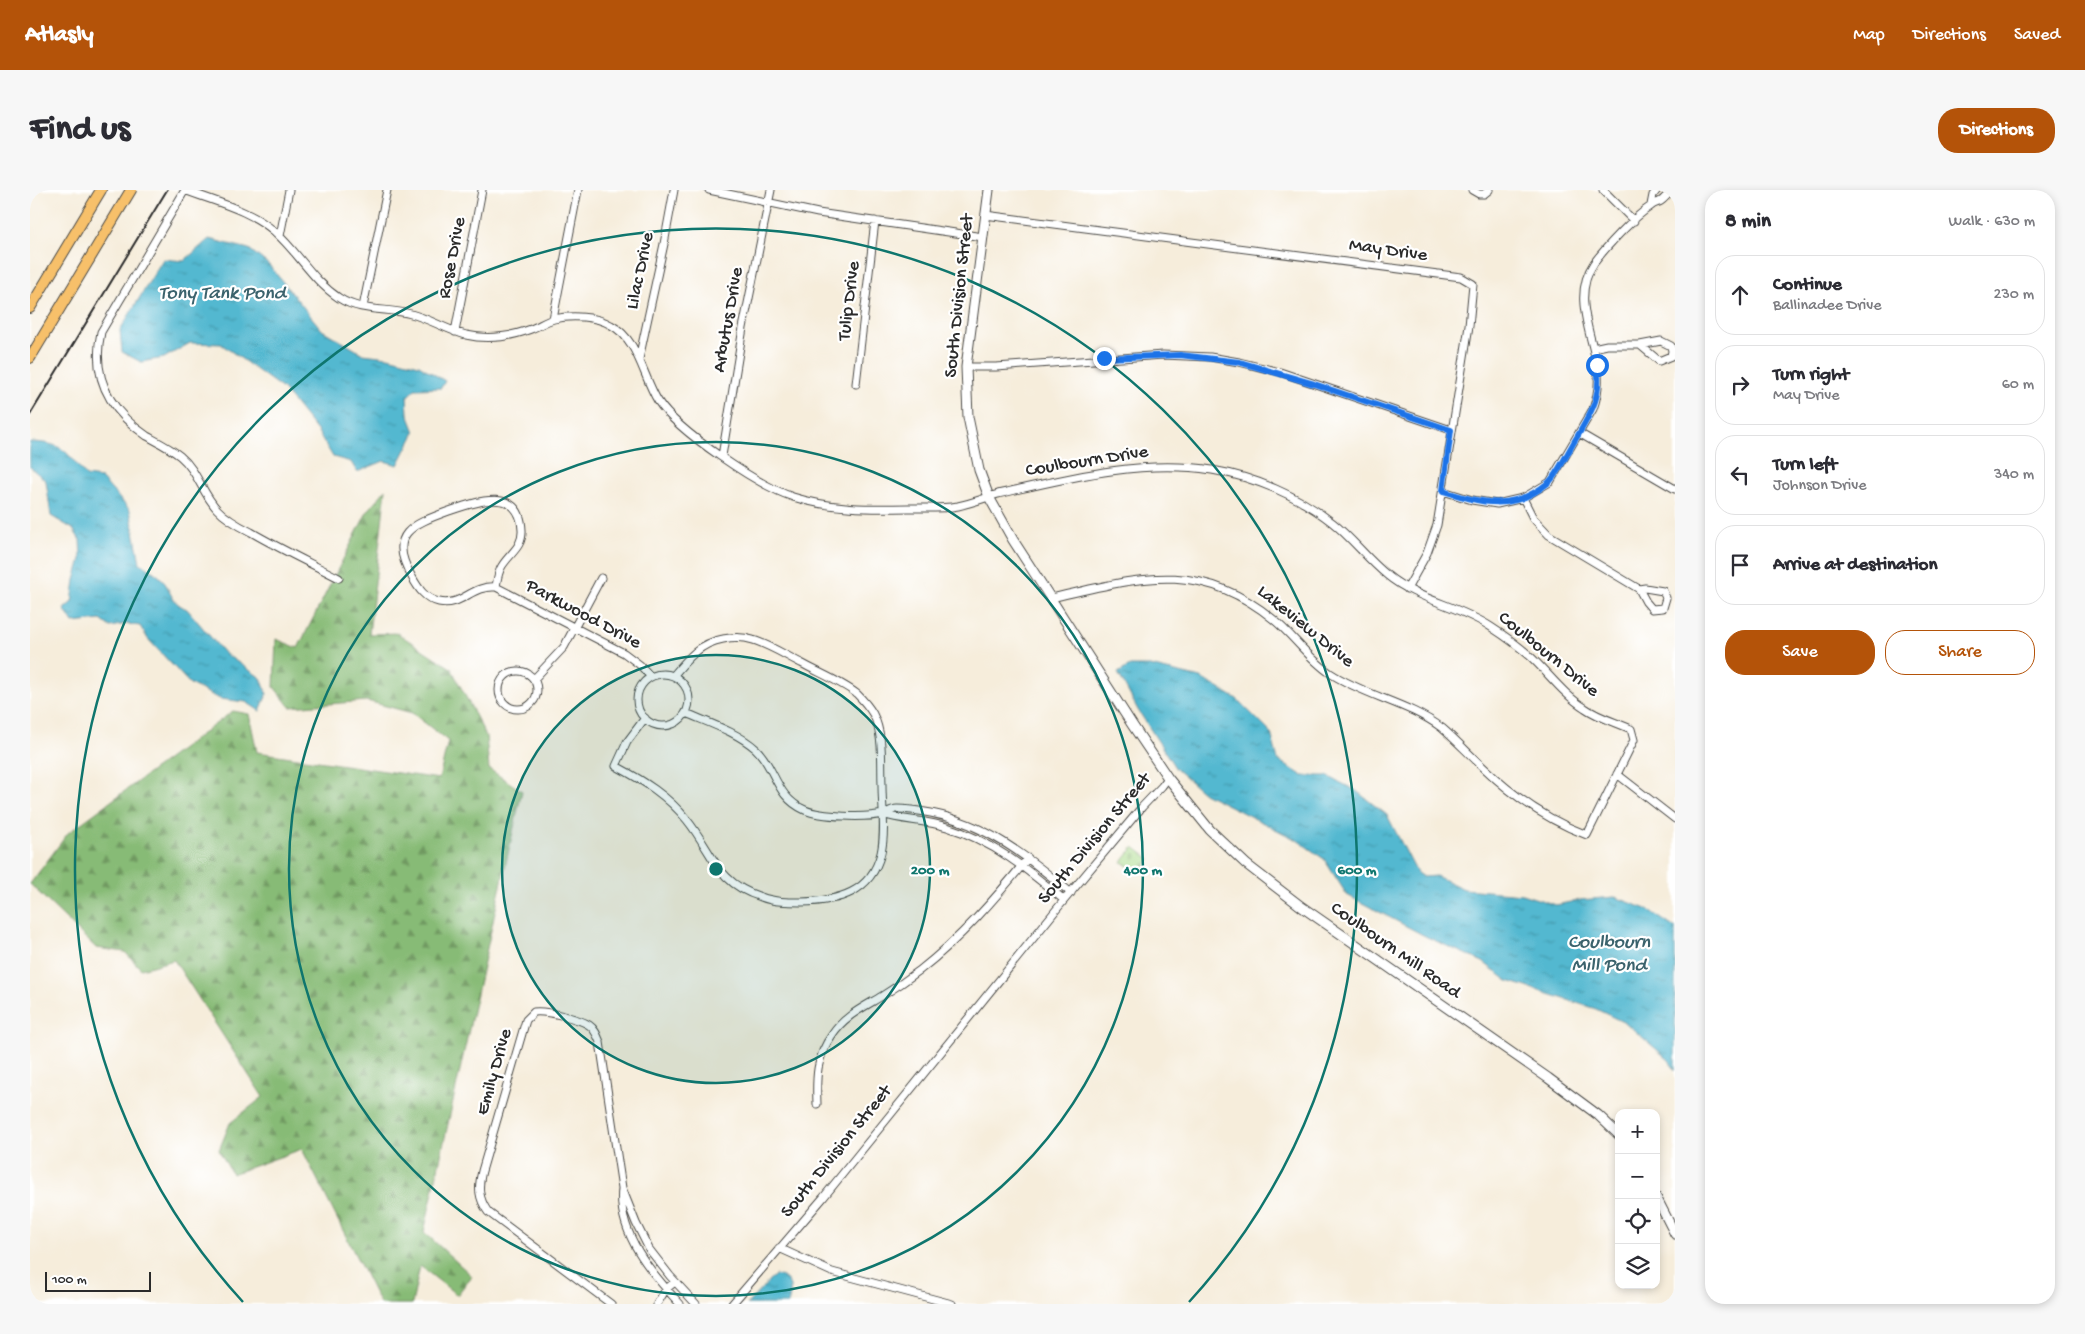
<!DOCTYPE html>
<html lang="en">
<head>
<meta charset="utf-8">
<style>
	:root { --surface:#fff; --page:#f7f7f7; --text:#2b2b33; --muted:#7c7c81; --line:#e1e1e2; --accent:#b45309 }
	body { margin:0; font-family:"Gochi Hand",sans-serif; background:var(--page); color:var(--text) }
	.controls { position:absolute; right:15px; bottom:15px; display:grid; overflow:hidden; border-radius:10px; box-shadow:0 2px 8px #0003 }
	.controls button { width:45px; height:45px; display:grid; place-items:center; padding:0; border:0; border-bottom:1px solid var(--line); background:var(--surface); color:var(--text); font:25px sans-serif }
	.scale { position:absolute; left:15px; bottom:12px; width:106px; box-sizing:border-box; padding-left:5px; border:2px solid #2b2b2b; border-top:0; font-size:14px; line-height:18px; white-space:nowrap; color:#2b2b2b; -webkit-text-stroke:4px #fff; paint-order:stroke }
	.stop { position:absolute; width:15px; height:15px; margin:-11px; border:4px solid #1a73e8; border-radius:50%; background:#fff }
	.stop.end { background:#1a73e8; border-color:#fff; box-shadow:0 1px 5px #0008 }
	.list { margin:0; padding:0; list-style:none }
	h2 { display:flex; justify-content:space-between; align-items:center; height:65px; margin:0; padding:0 20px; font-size:21px }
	h2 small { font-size:16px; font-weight:400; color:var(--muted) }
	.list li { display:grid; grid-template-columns:32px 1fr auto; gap:15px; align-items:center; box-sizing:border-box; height:80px; margin:0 10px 10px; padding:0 10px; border:1px solid var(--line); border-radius:20px }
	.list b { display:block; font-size:19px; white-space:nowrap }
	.list p { margin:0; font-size:16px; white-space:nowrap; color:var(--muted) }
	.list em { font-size:16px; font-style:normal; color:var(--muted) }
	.actions { display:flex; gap:10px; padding:15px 20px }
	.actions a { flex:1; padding:11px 0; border:1px solid var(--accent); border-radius:20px; text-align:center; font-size:18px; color:var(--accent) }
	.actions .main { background:var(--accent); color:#fff }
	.icon { flex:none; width:28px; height:28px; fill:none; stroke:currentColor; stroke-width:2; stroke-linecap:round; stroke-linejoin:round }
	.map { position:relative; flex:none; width:1645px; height:1114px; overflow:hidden; border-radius:20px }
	header { display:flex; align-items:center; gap:30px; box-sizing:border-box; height:70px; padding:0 25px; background:var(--accent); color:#fff }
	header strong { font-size:24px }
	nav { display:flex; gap:28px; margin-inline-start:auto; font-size:18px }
	.intro { display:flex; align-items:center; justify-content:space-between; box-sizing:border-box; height:120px; padding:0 30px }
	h1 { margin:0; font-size:35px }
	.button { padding:12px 22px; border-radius:20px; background:var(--accent); color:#fff; font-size:18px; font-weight:700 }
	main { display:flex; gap:30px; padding:0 30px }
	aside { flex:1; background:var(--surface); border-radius:20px; box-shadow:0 2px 8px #0003 }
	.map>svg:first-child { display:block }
	.forest { fill:url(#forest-firs); stroke:#597350 }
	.cemetery { fill:url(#cemetery-stones); stroke:#6a835a }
	.water { fill:url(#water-ripples); stroke:#3e727e }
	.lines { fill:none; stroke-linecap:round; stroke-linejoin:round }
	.minor-casing { stroke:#494845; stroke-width:9 }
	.tertiary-casing { stroke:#494845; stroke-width:11 }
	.primary-casing { stroke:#494845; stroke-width:12 }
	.minor { stroke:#fff; stroke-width:7 }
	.tertiary { stroke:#fff; stroke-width:9 }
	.primary { stroke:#f7c06b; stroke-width:10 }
	.rail { stroke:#2b2b2b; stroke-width:2 }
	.route { stroke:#1a73e8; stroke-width:6 }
	.ring { fill:none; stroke:#0f766e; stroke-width:2.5 }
	.labels { text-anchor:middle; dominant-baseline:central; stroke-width:4.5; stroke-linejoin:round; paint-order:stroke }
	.street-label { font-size:19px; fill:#2b2b2b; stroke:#fff }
	.water-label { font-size:20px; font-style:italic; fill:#3b636d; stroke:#fff }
	.centre { fill:#0f766e; stroke:#fff; stroke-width:2.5 }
	.ring-label { font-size:15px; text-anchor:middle; font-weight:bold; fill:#0f766e; stroke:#fff; stroke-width:4.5; stroke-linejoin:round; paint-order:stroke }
</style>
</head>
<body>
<header>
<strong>Atlasly</strong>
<nav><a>Map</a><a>Directions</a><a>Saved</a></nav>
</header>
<div class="intro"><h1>Find us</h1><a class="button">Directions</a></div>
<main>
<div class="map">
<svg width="1645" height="1114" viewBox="0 0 1645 1114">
	<defs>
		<pattern id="forest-firs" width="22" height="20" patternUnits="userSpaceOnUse" patternTransform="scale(1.25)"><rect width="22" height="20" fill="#87bb76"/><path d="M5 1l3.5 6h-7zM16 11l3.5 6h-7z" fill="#6f9861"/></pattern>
		<pattern id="cemetery-stones" width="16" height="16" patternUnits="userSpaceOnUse" patternTransform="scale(1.25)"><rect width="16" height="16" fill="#aadb8a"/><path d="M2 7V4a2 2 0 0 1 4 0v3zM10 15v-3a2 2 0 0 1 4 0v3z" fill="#92bc77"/></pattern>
		<pattern id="water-ripples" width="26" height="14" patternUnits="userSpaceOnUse" patternTransform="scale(1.25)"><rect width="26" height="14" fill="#52b8d0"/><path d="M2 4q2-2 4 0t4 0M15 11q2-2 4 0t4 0" fill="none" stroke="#4496a9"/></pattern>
	</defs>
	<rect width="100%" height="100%" fill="#fff"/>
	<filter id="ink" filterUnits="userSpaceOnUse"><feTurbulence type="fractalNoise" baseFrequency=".02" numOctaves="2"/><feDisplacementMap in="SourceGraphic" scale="10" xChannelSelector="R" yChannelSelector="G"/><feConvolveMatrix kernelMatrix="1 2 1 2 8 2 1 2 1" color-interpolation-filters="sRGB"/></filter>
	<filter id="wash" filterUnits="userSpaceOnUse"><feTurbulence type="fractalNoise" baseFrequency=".0096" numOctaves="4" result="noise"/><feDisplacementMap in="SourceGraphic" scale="20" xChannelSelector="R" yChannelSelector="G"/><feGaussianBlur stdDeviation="1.12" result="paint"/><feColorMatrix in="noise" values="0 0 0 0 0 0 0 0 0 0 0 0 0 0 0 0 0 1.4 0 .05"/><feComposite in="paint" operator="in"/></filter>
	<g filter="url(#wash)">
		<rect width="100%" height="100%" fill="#f6eddb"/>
		<!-- forest -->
		<path class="forest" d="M356 299 339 444 367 443 421 478 456 546 459 579 492 601 394 1042 442 1086 427 1105 390 1076 382 1114H350L272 959 202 984 189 960 200 933 233 907 144 770 111 779 95 762 66 758 0 694 38 643 203 521 219 524 227 562 409 589 418 551 382 523 337 511 260 517 244 497 246 449 268 458 337 322Z"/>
		<!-- cemetery -->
		<path class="cemetery" d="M1104 657 1120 669 1109 684 1092 672Z"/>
		<!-- water -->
		<path class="water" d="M179 49 219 59 239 75 292 140 333 164 358 167 389 175 415 191 411 198 385 199 377 207 378 224 385 242 368 275 354 271 327 282 321 272 303 267 288 242 253 199 191 154 160 153 134 168 111 172 92 162 90 140 133 69 154 71Z
			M0 252C34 253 36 261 56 286L71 288 100 320 110 373C117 377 124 382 130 387 142 399 138 411 157 419L194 463 231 488 237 504 230 521 216 512 190 509 160 494 118 449 110 436 97 434 80 437 71 430 43 433 34 419 42 412 45 390 51 369 50 350 43 339 21 326 16 291 0 277Z
			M1100 476H1120L1171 488 1207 509 1241 543 1248 570 1273 586H1297L1325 600 1357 625 1387 683 1393 687 1406 686 1434 699 1492 704 1526 715 1550 710 1585 707 1617 719 1645 738V880L1639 870 1597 834 1566 819 1478 791 1453 772 1397 747 1317 705 1294 669 1267 650 1174 603 1146 579 1108 520 1088 483Z
			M745 1085C763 1088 762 1100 758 1114H717Z"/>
	</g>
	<g filter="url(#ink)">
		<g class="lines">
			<defs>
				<path id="minor" d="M155 0C185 12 221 20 245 42 268 62 282 90 309 108 330 122 358 118 381 124 400 129 417 140 436 145 458 150 480 147 501 139 509 136 516 131 524 129 541 125 566 126 581 135 608 149 613 187 628 211 647 241 729 296 763 307 801 319 839 319 878 318 895 318 912 319 928 316 942 313 955 308 968 304 1038 288 1110 269 1182 280 1225 287 1269 306 1303 333 1323 349 1338 370 1357 385 1387 410 1428 415 1461 437 1475 446 1489 456 1501 467 1519 484 1534 505 1555 518 1569 528 1586 532 1601 539L1604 550 1557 645C1517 630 1483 606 1453 577 1439 564 1426 550 1412 538 1379 513 1335 506 1300 483 1278 468 1263 445 1243 429 1167 367 1106 389 1021 408
					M155 0 71 142C61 187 80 221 117 246 128 252 140 258 150 266 167 280 172 303 187 319 196 329 209 336 221 342 250 359 280 373 309 388
					M679 0 788 23 953 47
					M1442 0 1449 4H1454L1459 0
					M1573 0 1604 31
					M1621 15 1623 5 1627 0
					M955 25 1431 87 1443 94 1439 136 1407 335 1397 363 1377 399
					M250 46 259 0
					M333 117 357 0
					M523 129 548 0
					M425 142 452 0
					M1563 158 1577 155H1610L1629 171 1641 166 1642 161 1641 156 1631 151 1610 155
					M609 169 634 54 644 0
					M936 177H966L1133 165 1180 167 1209 172 1250 182 1421 240
					M826 194 845 31
					M1549 243 1645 299
					M692 266 713 138 741 0
					M1413 301 1442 310 1467 314 1493 308 1520 292 1563 219C1567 208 1569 197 1568 185 1565 148 1540 108 1564 73 1576 57 1604 27 1621 16 1624 13 1628 13 1631 11 1635 8 1639 3 1642 0
					M1493 308 1503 328 1519 345 1609 399 1615 398 1633 401 1636 408 1633 418 1622 419 1616 412 1609 399
					M466 397C467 390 468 382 472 376 480 363 493 357 492 340 490 295 445 312 419 321 383 334 356 344 382 387 388 398 395 409 409 412 432 417 441 395 466 397L594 463 610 475 621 487
					M469 500a19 19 0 1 1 38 0a19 19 0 1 1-38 0Z
					M607 510a26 26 0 1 1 52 0a26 26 0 1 1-52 0Z
					M504 489 534 457 571 388
					M656 523C679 533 707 542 726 559 746 578 745 607 775 620 791 627 836 628 853 624 858 622 862 619 867 619 879 619 890 621 901 623 957 634 998 667 1041 703
					M615 528 597 552 586 576C614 591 638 606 657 630 683 662 686 693 731 707 744 712 758 712 772 712 808 711 841 703 851 663 856 641 852 617 852 595 851 573 854 545 843 524 839 517 833 510 827 504 810 491 789 483 771 473 755 465 740 455 723 450 714 447 703 447 693 449 670 453 657 469 643 486
					M1587 584 1645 629
					M852 624C873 631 896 630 917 637 963 651 998 680 1034 710
					M787 914C786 888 786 867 802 845 814 826 834 817 852 806 865 798 878 789 890 780 931 748 965 709 998 668
					M592 999C587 1043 622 1084 650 1114
					M749 1058 802 1082 922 1114
					M581 1114 458 1022C448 1008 448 997 452 981L496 830 504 822C515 820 550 829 559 835 565 839 567 845 570 852L592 998 606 1033 619 1059 640 1086 666 1114
					M627 1114 636 1099 645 1092
					M702 1114 793 1008 1026 720 1112 617 1132 596 1138 588"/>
				<path id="tertiary" d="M959 0 936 177 938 227 949 280 959 307 983 350 1103 536 1138 588 1180 640 1216 674 1272 717 1518 888 1568 925 1589 945
					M1626 1007 1645 1044"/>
				<path id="primary" d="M0 118 71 0
					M0 168 101 0"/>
			</defs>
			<!-- minor casing -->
			<use href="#minor" class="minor-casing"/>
			<!-- tertiary casing -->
			<use href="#tertiary" class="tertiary-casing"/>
			<!-- primary casing -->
			<use href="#primary" class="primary-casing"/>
			<!-- minor -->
			<use href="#minor" class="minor"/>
			<!-- tertiary -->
			<use href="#tertiary" class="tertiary"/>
			<!-- primary -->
			<use href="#primary" class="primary"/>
			<!-- rail -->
			<path class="rail" d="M0 225 137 0"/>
		</g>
	</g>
	<g class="lines" filter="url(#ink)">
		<!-- route -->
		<path class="route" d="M1074 168 1150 165 1209 172 1284 194 1421 240 1413 301C1452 313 1483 322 1518 293 1527 286 1540 258 1547 247 1562 221 1572 206 1567 175"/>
	</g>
	<!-- distance rings -->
	<circle cx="686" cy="679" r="214" fill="#0f766e" fill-opacity=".12"/>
	<g class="ring">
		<circle cx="686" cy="679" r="214"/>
		<circle cx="686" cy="679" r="427"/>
		<path d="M213 1112A641 641 0 1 1 1159 1112"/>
	</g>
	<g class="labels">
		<!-- street labels -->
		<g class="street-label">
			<text transform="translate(1358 61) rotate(8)">May Drive</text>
			<text transform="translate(423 68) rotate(-79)">Rose Drive</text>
			<text transform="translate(611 81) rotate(-78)">Lilac Drive</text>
			<text transform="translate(930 106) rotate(-84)">South Division Street</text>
			<text transform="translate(820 111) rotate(-83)">Tulip Drive</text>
			<text transform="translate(699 130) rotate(-80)">Arbutus Drive</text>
			<text transform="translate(1057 272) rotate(-9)">Coulbourn Drive</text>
			<text transform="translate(553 425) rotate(28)">Parkwood Drive</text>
			<text transform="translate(1275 437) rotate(39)">Lakeview Drive</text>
			<text transform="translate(1518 465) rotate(39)">Coulbourn Drive</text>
			<text transform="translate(1065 649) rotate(-50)">South Division Street</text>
			<text transform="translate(1365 761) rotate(35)">Coulbourn Mill Road</text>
			<text transform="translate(465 882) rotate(-74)">Emily Drive</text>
			<text transform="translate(807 962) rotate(-51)">South Division Street</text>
		</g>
		<!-- water labels -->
		<g class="water-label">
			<text x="192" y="104">Tony Tank Pond</text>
			<text x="1579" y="753">Coulbourn<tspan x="1579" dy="23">Mill Pond</tspan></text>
		</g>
	</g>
	<circle cx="686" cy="679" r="8" class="centre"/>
	<g class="ring-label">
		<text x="900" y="684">200 m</text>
		<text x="1113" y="684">400 m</text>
		<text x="1327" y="684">600 m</text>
	</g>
</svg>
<div class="controls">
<button>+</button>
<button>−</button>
<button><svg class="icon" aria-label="locate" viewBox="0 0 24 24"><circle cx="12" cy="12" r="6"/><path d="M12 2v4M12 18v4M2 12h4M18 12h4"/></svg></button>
<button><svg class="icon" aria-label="layers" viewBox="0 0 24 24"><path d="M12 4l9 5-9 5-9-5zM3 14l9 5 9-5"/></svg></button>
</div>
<div class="scale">100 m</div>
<div class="stop" style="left:1567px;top:175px"></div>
<div class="stop end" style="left:1074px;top:168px"></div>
</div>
<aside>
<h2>8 min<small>Walk · 630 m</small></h2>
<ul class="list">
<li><svg class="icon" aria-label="ahead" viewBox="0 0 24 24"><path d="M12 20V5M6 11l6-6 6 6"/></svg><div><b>Continue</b><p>Ballinadee Drive</p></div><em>230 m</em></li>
<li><svg class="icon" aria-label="right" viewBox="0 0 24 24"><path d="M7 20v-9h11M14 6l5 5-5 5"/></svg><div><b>Turn right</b><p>May Drive</p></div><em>60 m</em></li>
<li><svg class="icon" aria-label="left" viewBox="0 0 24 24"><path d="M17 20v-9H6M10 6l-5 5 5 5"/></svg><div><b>Turn left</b><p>Johnson Drive</p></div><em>340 m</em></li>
<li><svg class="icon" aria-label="arrive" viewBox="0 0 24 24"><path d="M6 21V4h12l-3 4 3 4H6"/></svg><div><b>Arrive at destination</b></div></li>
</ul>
<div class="actions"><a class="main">Save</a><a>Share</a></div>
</aside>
</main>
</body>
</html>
